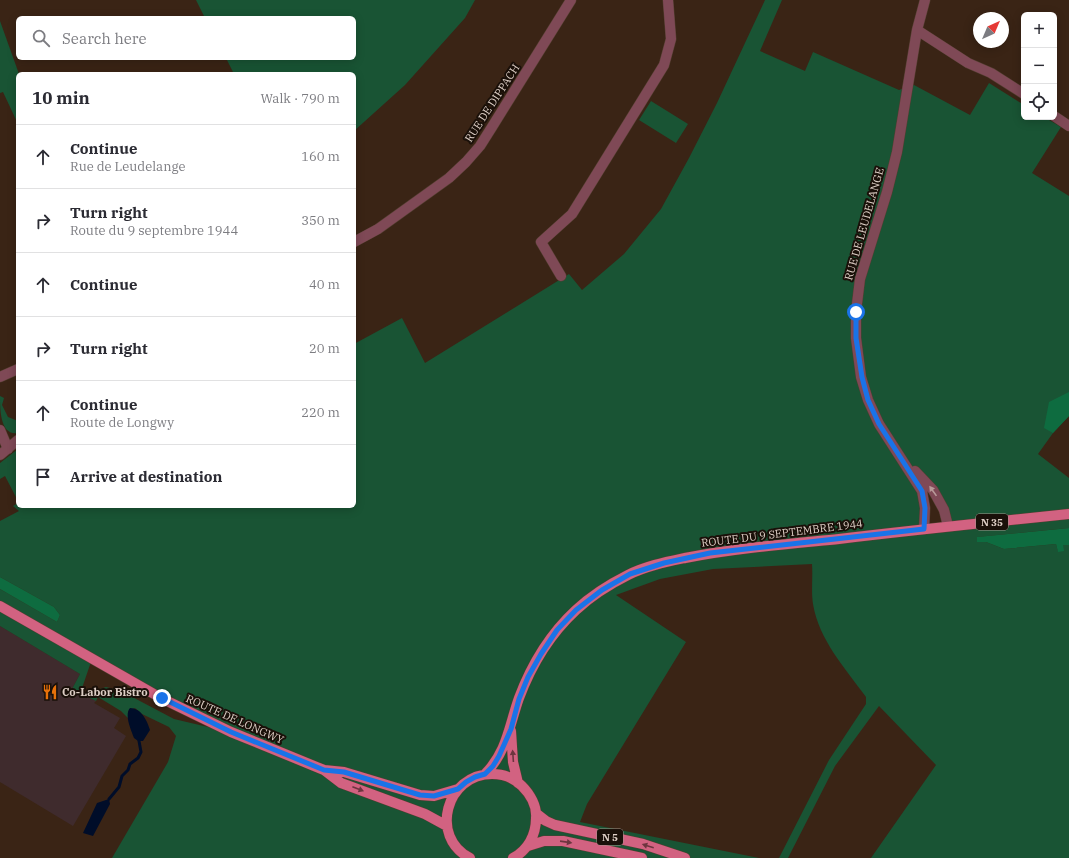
<!DOCTYPE html>
<html lang="en">
<head>
<meta charset="utf-8">
<style>
	:root { --surface:#fff; --page:#f7f7f7; --text:#2b2b33; --muted:#7c7c81; --line:#e1e1e2 }
	body { margin:0; font-family:"IBM Plex Serif",serif; background:var(--page); color:var(--text) }
	.controls { position:absolute; right:12px; top:12px; display:grid; overflow:hidden; border-radius:6px; box-shadow:0 2px 10px #0003 }
	.controls button { width:36px; height:36px; display:grid; place-items:center; padding:0; border:0; border-bottom:1px solid var(--line); background:var(--surface); color:var(--text); font:20px sans-serif }
	.compass { position:absolute; left:973px; top:12px; width:36px; height:36px; border-radius:50%; background:var(--surface); box-shadow:0 2px 10px #0003; rotate:44deg }
	.stop { position:absolute; width:12px; height:12px; margin:-9px; border:3px solid #1a73e8; border-radius:50%; background:#fff }
	.stop.end { background:#1a73e8; border-color:#fff; box-shadow:0 1px 4px #0008 }
	.list { margin:0; padding:0; list-style:none }
	h2 { display:flex; justify-content:space-between; align-items:center; height:52px; margin:0; padding:0 16px; font-size:17px }
	h2 small { font-size:13px; font-weight:400; color:var(--muted) }
	.list li { display:grid; grid-template-columns:26px 1fr auto; gap:12px; align-items:center; box-sizing:border-box; height:64px; padding:0 16px; border-top:1px solid var(--line) }
	.list b { display:block; font-size:15px; white-space:nowrap }
	.list p { margin:0; font-size:13px; white-space:nowrap; color:var(--muted) }
	.list em { font-size:13px; font-style:normal; color:var(--muted) }
	.icon { flex:none; width:22px; height:22px; fill:none; stroke:currentColor; stroke-width:2; stroke-linecap:round; stroke-linejoin:round }
	.map { position:relative; flex:none; width:1069px; height:858px; overflow:hidden }
	.search { position:absolute; background:var(--surface); box-shadow:0 2px 10px #0003; left:16px; top:16px; width:340px; height:44px; display:flex; align-items:center; gap:10px; box-sizing:border-box; padding:0 14px; border-radius:6px; color:var(--muted); font-size:15px }
	.panel { position:absolute; background:var(--surface); box-shadow:0 2px 10px #0003; left:16px; top:72px; width:340px; height:436px; border-radius:6px }
	.map>svg:first-child { display:block }
	.commercial { fill:#3f2b2d }
	.green { fill:#195434; fill-rule:evenodd }
	.forest { fill:#0e6c40 }
	.water { fill:#000d29 }
	.lines { fill:none; stroke-linecap:round; stroke-linejoin:round }
	.stream { stroke:#000d29; stroke-width:3 }
	.minor-casing { stroke:#543f31; stroke-width:11 }
	.major-casing { stroke:#543f31; stroke-width:11 }
	.minor { stroke:#7f4956; stroke-width:10 }
	.major { stroke:#d26281; stroke-width:10 }
	.oneway { fill:#b89999 }
	.oneway2 { fill:#6d353f }
	.route { stroke:#1a73e8; stroke-width:5 }
	.labels { text-anchor:middle; dominant-baseline:central; stroke-width:4; stroke-linejoin:round; paint-order:stroke }
	.shield { fill:#1a1009; stroke:#a3968d; stroke-width:1 }
	.shield-label { font-size:10px; font-weight:bold; fill:#decfc6 }
	.street-label { font-size:11px; fill:#decfc6; stroke:#1a1009 }
	.poi-label { font-size:11px; font-weight:bold; fill:#decfc6; stroke:#1a1009; text-anchor:start }
</style>
</head>
<body>
<div class="map">
<svg width="1069" height="858" viewBox="0 0 1069 858">
	<rect width="100%" height="100%" fill="#3a2415"/>
	<!-- commercial -->
	<path class="commercial" d="M0 626 80 674 72 689 78 693 81 691 90 695 91 698 96 701 94 703 120 718 114 728 126 736 73 826 0 782Z"/>
	<!-- green -->
	<path class="green" d="M196 0H475L465 18 405 85 354 131V74H234L226 58H354V18H205Z
		M765 0H782L760 51 805 71 813 52 899 90 914 85 970 115 989 83 1024 105V117H1044L1061 127 1032 173 1069 196V416L1053 433 1038 454 1069 478V528L978 537 977 541 986 542 1004 549 1056 544 1058 551 1063 545H1069V858H871L936 765 879 706 835 766 788 858H779L829 760 866 704V697C845 668 819 640 813 604 811 591 813 577 812 564L713 569 660 579 616 595 686 642 587 804 580 822 759 858H112L168 762 176 736 169 727 142 714 135 708 128 711V718L121 711 98 697 96 701 90 698V695L97 690 106 687 121 691 174 719 229 732 92 659 81 691 78 693 74 692 72 689 80 674 0 626V589L57 622 60 615 54 607 0 577V521L19 511 13 506 18 503V506H354V344L402 318 425 363 569 274 582 290 624 254 661 209 689 158 717 103ZM918 473 944 510 947 526 924 529Z
		M0 21 19 74H18V124L3 92 0 93Z
		M651 101 688 124 676 143 639 120Z
		M0 396 4 398 2 405 8 417 18 421V433C0 436 0 409 0 396Z
		M18 449V501L5 476 0 479V463Z"/>
	<!-- forest -->
	<path class="forest" d="M1069 392V416L1053 433 1044 428 1049 402Z
		M1069 528V545H1063L1064 551 1058 552 1056 544 1004 549 986 542H977V537Z
		M0 577 54 607 60 615 57 622 0 589Z"/>
	<!-- water -->
	<path class="water" d="M130 708C141 708 147 720 150 730L143 741H138L134 738C131 730 124 715 130 708Z
		M109 799 110 804 93 836 83 833 97 803Z"/>
	<g class="lines">
		<!-- stream -->
		<path class="stream" d="M109 799 119 787 122 776 128 770 130 764 138 758 141 752 139 741"/>
		<defs>
			<path id="minor" d="M917 30 968 63 991 73 1024 94
				M1054 116 1069 126
				M354 242 378 229 449 178 466 162 480 146 492 127 571 0
				M561 276 541 242 572 214 664 65 671 39 668 0
				M0 377 18 369
				M0 430 8 449
				M0 455 18 440
				M915 471 933 490 944 510 948 526
				M924 529 925 508 922 491 879 424 868 400 861 377 856 338V312L860 279 887 192 897 152 917 30 925 0"/>
			<path id="major" d="M0 606 161 698 231 732 324 770 341 783 425 814 447 826
				M511 731 513 762 518 783
				M324 770 344 772 420 795 434 796 458 789
				M485 774C507 752 509 726 519 698 531 666 550 634 576 610 591 596 610 584 628 575 646 566 666 562 685 558 736 548 788 544 839 539 915 530 992 522 1069 514
				M537 814 546 821 555 825 643 844 685 858
				M528 846 544 841H563L642 858
				M470 858C429 837 446 774 492 774 503 774 514 778 522 786 530 794 537 806 536 818 536 835 528 850 513 858"/>
		</defs>
		<!-- minor casing -->
		<use href="#minor" class="minor-casing"/>
		<!-- major casing -->
		<use href="#major" class="major-casing"/>
		<!-- minor -->
		<use href="#minor" class="minor"/>
		<!-- major -->
		<use href="#major" class="major"/>
	</g>
	<!-- one-way arrows -->
	<defs><path id="oneway-solid" d="M-6-.8H1V-3.2L6.5 0L1 3.2V.8H-6Z"/></defs>
	<use class="oneway" href="#oneway-solid" transform="translate(933 491) rotate(-125)"/>
	<g class="oneway2">
		<use href="#oneway-solid" transform="translate(513 756) rotate(-94)"/>
		<use href="#oneway-solid" transform="translate(358 789) rotate(21)"/>
		<use href="#oneway-solid" transform="translate(566 842) rotate(8)"/>
		<use href="#oneway-solid" transform="translate(648 846) rotate(-163)"/>
	</g>
	<g class="lines">
		<!-- route -->
		<path class="route" d="M162 698 231 732 324 770 344 772 420 795 434 796 458 789 466 782 475 777 485 774 493 766 499 756 511 729 519 699 528 677 541 654 557 630 576 610 602 590 630 574 664 563 710 553 924 529 925 508 922 491 879 424 868 400 862 377 856 338V312"/>
	</g>
	<!-- icons -->
	<defs>
		<symbol id="restaurant-bare" viewBox="-9 -9 18 18"><path d="M-5-6h1v4h1v-4h1v4h1v-4h1v5L-1.5 .5V6h-2V.5L-5-1ZM5-6V6H3V1.5H1.5Q1.5-4 5-6Z" fill="#e8710a" stroke="#1a1009" stroke-width="2.5" paint-order="stroke"/></symbol>
	</defs>
	<g fill-rule="evenodd">
		<use href="#restaurant-bare" x="39" y="681" width="22" height="22"/>
	</g>
	<g class="labels">
		<!-- shield labels -->
		<g class="shield">
			<rect x="976" y="514" width="32" height="16" rx="3"/>
			<rect x="597" y="829" width="26" height="16" rx="3"/>
		</g>
		<g class="shield-label">
			<text x="992" y="522">N 35</text>
			<text x="610" y="837">N 5</text>
		</g>
		<!-- street labels -->
		<g class="street-label">
			<text transform="translate(492 103) rotate(-57)">RUE DE DIPPACH</text>
			<text transform="translate(864 224) rotate(-74)">RUE DE LEUDELANGE</text>
			<text transform="translate(782 533) rotate(-7)">ROUTE DU 9 SEPTEMBRE 1944</text>
			<text transform="translate(235 719) rotate(24)">ROUTE DE LONGWY</text>
		</g>
		<!-- poi labels -->
		<g class="poi-label">
			<text x="62" y="692">Co-Labor Bistro</text>
		</g>
	</g>
</svg>
<div class="controls">
<button>+</button>
<button>−</button>
<button><svg class="icon" aria-label="locate" viewBox="0 0 24 24"><circle cx="12" cy="12" r="6"/><path d="M12 2v4M12 18v4M2 12h4M18 12h4"/></svg></button>
</div>
<svg class="compass" viewBox="-18 -18 36 36"><path d="M0-13l5 13h-10z" fill="#e53935"/><path d="M0 13l5-13h-10z" fill="#7c7c81"/></svg>
<div class="stop" style="left:856px;top:312px"></div>
<div class="stop end" style="left:162px;top:698px"></div>
<div class="search"><svg class="icon" aria-label="search" viewBox="0 0 24 24"><circle cx="10" cy="10" r="6"/><path d="M15 15l6 6"/></svg>Search here</div>
<section class="panel">
<h2>10 min<small>Walk · 790 m</small></h2>
<ul class="list">
<li><svg class="icon" aria-label="ahead" viewBox="0 0 24 24"><path d="M12 20V5M6 11l6-6 6 6"/></svg><div><b>Continue</b><p>Rue de Leudelange</p></div><em>160 m</em></li>
<li><svg class="icon" aria-label="right" viewBox="0 0 24 24"><path d="M7 20v-9h11M14 6l5 5-5 5"/></svg><div><b>Turn right</b><p>Route du 9 septembre 1944</p></div><em>350 m</em></li>
<li><svg class="icon" aria-label="ahead" viewBox="0 0 24 24"><path d="M12 20V5M6 11l6-6 6 6"/></svg><div><b>Continue</b></div><em>40 m</em></li>
<li><svg class="icon" aria-label="right" viewBox="0 0 24 24"><path d="M7 20v-9h11M14 6l5 5-5 5"/></svg><div><b>Turn right</b></div><em>20 m</em></li>
<li><svg class="icon" aria-label="ahead" viewBox="0 0 24 24"><path d="M12 20V5M6 11l6-6 6 6"/></svg><div><b>Continue</b><p>Route de Longwy</p></div><em>220 m</em></li>
<li><svg class="icon" aria-label="arrive" viewBox="0 0 24 24"><path d="M6 21V4h12l-3 4 3 4H6"/></svg><div><b>Arrive at destination</b></div></li>
</ul>
</section>
</div>
</body>
</html>
